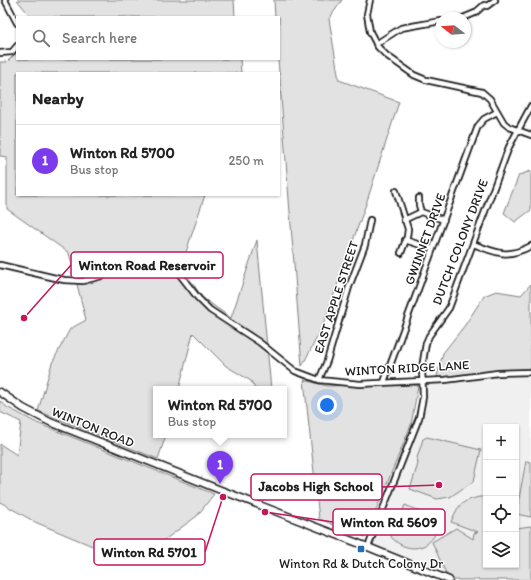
<!DOCTYPE html>
<html lang="en">
<head>
<meta charset="utf-8">
<style>
	:root { --surface:#fff; --page:#f2f2f2; --text:#222; --muted:#767676; --line:#e0e0e0; --accent:#7c3aed }
	body { margin:0; font-family:Itim,sans-serif; background:var(--page); color:var(--text) }
	.controls { position:absolute; right:12px; bottom:12px; display:grid; overflow:hidden; border-radius:0px; box-shadow:0 1px 3px #0004 }
	.controls button { width:36px; height:36px; display:grid; place-items:center; padding:0; border:0; border-bottom:1px solid var(--line); background:var(--surface); color:var(--text); font:20px sans-serif }
	.compass { position:absolute; left:435px; top:12px; width:36px; height:36px; border-radius:50%; background:var(--surface); box-shadow:0 1px 3px #0004; rotate:287deg }
	.you { position:absolute; left:327px; top:405px; width:14px; height:14px; margin:-10px; border:3px solid #fff; border-radius:50%; background:#1a73e8; box-shadow:0 0 0 6px #1a73e833 }
	.badge { display:grid; place-items:center; width:26px; height:26px; border-radius:50%; background:var(--accent); color:#fff; font-size:13px; font-weight:700 }
	.pin { position:absolute; translate:-50% -33px; filter:drop-shadow(0 1px 2px #0008) }
	.pin::after { content:''; position:absolute; top:21px; width:14px; height:12px; background:inherit; clip-path:polygon(0 0,100% 0,50% 100%) }
	.popup { position:absolute; left:153px; top:386px; width:134px; height:52px; box-sizing:border-box; display:grid; place-content:center; border-radius:0px; background:var(--surface); filter:drop-shadow(0 1px 3px #0005); font-size:13px; white-space:nowrap; color:var(--muted) }
	.popup b { font-size:15px; color:var(--text) }
	.popup::after { content:''; position:absolute; left:50%; top:100%; margin-left:-8px; border:8px solid transparent; border-top-color:var(--surface) }
	.list { margin:0; padding:0; list-style:none }
	h2 { display:flex; justify-content:space-between; align-items:center; height:52px; margin:0; padding:0 16px; font-size:17px }
	h2 small { font-size:13px; font-weight:400; color:var(--muted) }
	.list li { display:grid; grid-template-columns:26px 1fr auto; gap:12px; align-items:center; box-sizing:border-box; height:72px; padding:0 16px; border-top:1px solid var(--line) }
	.list b { display:block; font-size:15px; white-space:nowrap }
	.list p { margin:0; font-size:13px; white-space:nowrap; color:var(--muted) }
	.list em { font-size:13px; font-style:normal; color:var(--muted) }
	.icon { flex:none; width:22px; height:22px; fill:none; stroke:currentColor; stroke-width:2; stroke-linecap:round; stroke-linejoin:round }
	.map { position:relative; flex:none; width:531px; height:580px; overflow:hidden }
	.search { position:absolute; background:var(--surface); box-shadow:0 1px 3px #0004; left:16px; top:16px; width:264px; height:44px; display:flex; align-items:center; gap:10px; box-sizing:border-box; padding:0 14px; border-radius:0px; color:var(--muted); font-size:15px }
	.panel { position:absolute; background:var(--surface); box-shadow:0 1px 3px #0004; left:16px; top:72px; width:264px; height:124px; border-radius:0px }
	.map>svg:first-child { display:block }
	.built { fill:#f0f0f0; fill-rule:evenodd }
	.green { fill:#e2e2e2; stroke:#7f7f7f }
	.lines { fill:none; stroke-linecap:round; stroke-linejoin:round }
	.minor-casing { stroke:#1c1c1c; stroke-width:8 }
	.secondary-casing { stroke:#1c1c1c; stroke-width:9 }
	.minor { stroke:#fff; stroke-width:4.5 }
	.secondary { stroke:#fff; stroke-width:6 }
	.poi-dot { fill:#1f6fb2; stroke:#fff; stroke-width:1.5 }
	.labels { text-anchor:middle; dominant-baseline:central; stroke-width:3; stroke-linejoin:round; paint-order:stroke }
	.street-label { font-size:13px; fill:#1c1c1c; stroke:#fff }
	.poi-label { font-size:13px; fill:#1c1c1c; stroke:#fff }
	.leader { fill:none; stroke:#c2185b; stroke-width:1.5 }
	.callout-dot { fill:#c2185b; stroke:#fff; stroke-width:1.5 }
	.callout { fill:#fff; stroke:#c2185b; stroke-width:1.5 }
	.callout-label { font-size:14px; text-anchor:middle; font-weight:bold; fill:#1c1c1c }
</style>
</head>
<body>
<div class="map">
<svg width="531" height="580" viewBox="0 0 531 580">
	<rect width="100%" height="100%" fill="#fff"/>
	<filter id="ink" filterUnits="userSpaceOnUse"><feTurbulence type="fractalNoise" baseFrequency=".025" numOctaves="2"/><feDisplacementMap in="SourceGraphic" scale="8" xChannelSelector="R" yChannelSelector="G"/><feConvolveMatrix kernelMatrix="1 2 1 2 8 2 1 2 1" color-interpolation-filters="sRGB"/></filter>
	<g filter="url(#ink)">
		<!-- built -->
		<path class="built" d="M531 372V580H449L368 547 419 419 423 381ZM486 427H516V565H486Z"/>
		<!-- green -->
		<path class="green" d="M17 0H234L235 17H31Z
			M274 0H342L329 19 339 80 399 102 366 204 322 328 302 366 278 59 279 17H275Z
			M17 52V59H240L241 73H17V195H205L181 267 203 298 231 318 257 240 271 389H255L251 381 226 366 193 333 179 389H156V435H166L158 459 38 411 52 363 70 329 86 320 69 253 7 209V157L0 156V62H7Z
			M531 171V210L515 222 504 213 519 175Z
			M531 284V372L436 380 443 353 465 325 484 296 496 291 521 295Z
			M304 380 327 386 406 383 418 386 411 425 365 537 319 519Z
			M0 401 7 407 37 423 214 494 197 516 133 563 35 522 0 502V444L17 455 21 422 0 412Z
			M427 437 481 450 474 481 450 497 437 499 410 489 418 464 417 458 423 439Z
			M526 461 531 462V517L516 514Z
			M479 497H486V565H516V528L531 526V580H449L432 542 456 528 473 539 474 533 478 532 451 522C459 504 460 502 479 497Z
			M405 505 438 519C439 547 410 558 391 537Z"/>
		<g class="lines">
			<defs>
				<path id="minor" d="M5 0 17 23
					M370 0 367 14 370 32 378 47 386 55 414 75 426 80 482 92 490 99 504 123 509 127 531 135
					M463 18 475 13 484 5 487 6 495 0
					M376 44 401 28 441 21
					M0 53 12 52 17 46
					M396 191 408 229 407 237 401 253
					M419 198V205L421 212 444 220
					M404 220 421 212
					M405 240 433 249
					M473 244C498 253 506 259 531 246
					M0 265 64 280 83 281 102 276 139 257 150 256 160 258 174 267 198 298 210 310 259 342 295 371 319 380 360 384 400 382 445 380 498 373 531 372
					M319 380 327 361 349 287 365 245 370 220
					M384 382 478 126 484 119 497 112
					M368 547 419 418 423 397 422 368 426 343 429 336 449 308 509 147 531 106"/>
				<path id="secondary" d="M0 392 23 408 50 422 218 489 368 547 449 580"/>
			</defs>
			<!-- minor casing -->
			<use href="#minor" class="minor-casing"/>
			<!-- secondary casing -->
			<use href="#secondary" class="secondary-casing"/>
			<!-- minor -->
			<use href="#minor" class="minor"/>
			<!-- secondary -->
			<use href="#secondary" class="secondary"/>
		</g>
	</g>
	<!-- markers -->
	<rect class="poi-dot" x="357" y="545" width="8" height="8" rx="2"/>
	<g class="labels">
		<!-- street labels -->
		<g class="street-label">
			<text transform="translate(425 239) rotate(-70)">GWINNET DRIVE</text>
			<text transform="translate(460 242) rotate(-69)">DUTCH COLONY DRIVE</text>
			<text transform="translate(336 297) rotate(-72)">EAST APPLE STREET</text>
			<text transform="translate(407 368) rotate(-3)">WINTON RIDGE LANE</text>
			<text transform="translate(93 427) rotate(22)">WINTON ROAD</text>
		</g>
		<!-- poi labels -->
		<g class="poi-label">
			<text x="361" y="563">Winton Rd &amp; Dutch Colony Dr</text>
		</g>
	</g>
	<!-- callouts -->
	<path class="leader" d="M24 318L71 265M439 485L382 487M265 512L333 522M223 497L205 552"/>
	<g class="callout-dot">
		<circle cx="24" cy="318" r="4"/>
		<circle cx="439" cy="485" r="4"/>
		<circle cx="265" cy="512" r="4"/>
		<circle cx="223" cy="497" r="4"/>
	</g>
	<g class="callout">
		<rect x="71" y="252" width="152" height="26" rx="4"/>
		<rect x="251" y="474" width="131" height="26" rx="4"/>
		<rect x="333" y="509" width="112" height="26" rx="4"/>
		<rect x="94" y="539" width="111" height="26" rx="4"/>
	</g>
	<g class="callout-label">
		<text x="147" y="270">Winton Road Reservoir</text>
		<text x="316" y="491">Jacobs High School</text>
		<text x="389" y="527">Winton Rd 5609</text>
		<text x="149" y="557">Winton Rd 5701</text>
	</g>
</svg>
<div class="controls">
<button>+</button>
<button>−</button>
<button><svg class="icon" aria-label="locate" viewBox="0 0 24 24"><circle cx="12" cy="12" r="6"/><path d="M12 2v4M12 18v4M2 12h4M18 12h4"/></svg></button>
<button><svg class="icon" aria-label="layers" viewBox="0 0 24 24"><path d="M12 4l9 5-9 5-9-5zM3 14l9 5 9-5"/></svg></button>
</div>
<svg class="compass" viewBox="-18 -18 36 36"><path d="M0-13l5 13h-10z" fill="#e53935"/><path d="M0 13l5-13h-10z" fill="#767676"/></svg>
<div class="you"></div>
<div class="pin badge" style="left:220px;top:484px">1</div>
<div class="popup"><b>Winton Rd 5700</b>Bus stop</div>
<div class="search"><svg class="icon" aria-label="search" viewBox="0 0 24 24"><circle cx="10" cy="10" r="6"/><path d="M15 15l6 6"/></svg>Search here</div>
<section class="panel">
<h2>Nearby<small></small></h2>
<ul class="list">
<li><span class="badge">1</span><div><b>Winton Rd 5700</b><p>Bus stop</p></div><em>250 m</em></li>
</ul>
</section>
</div>
</body>
</html>
